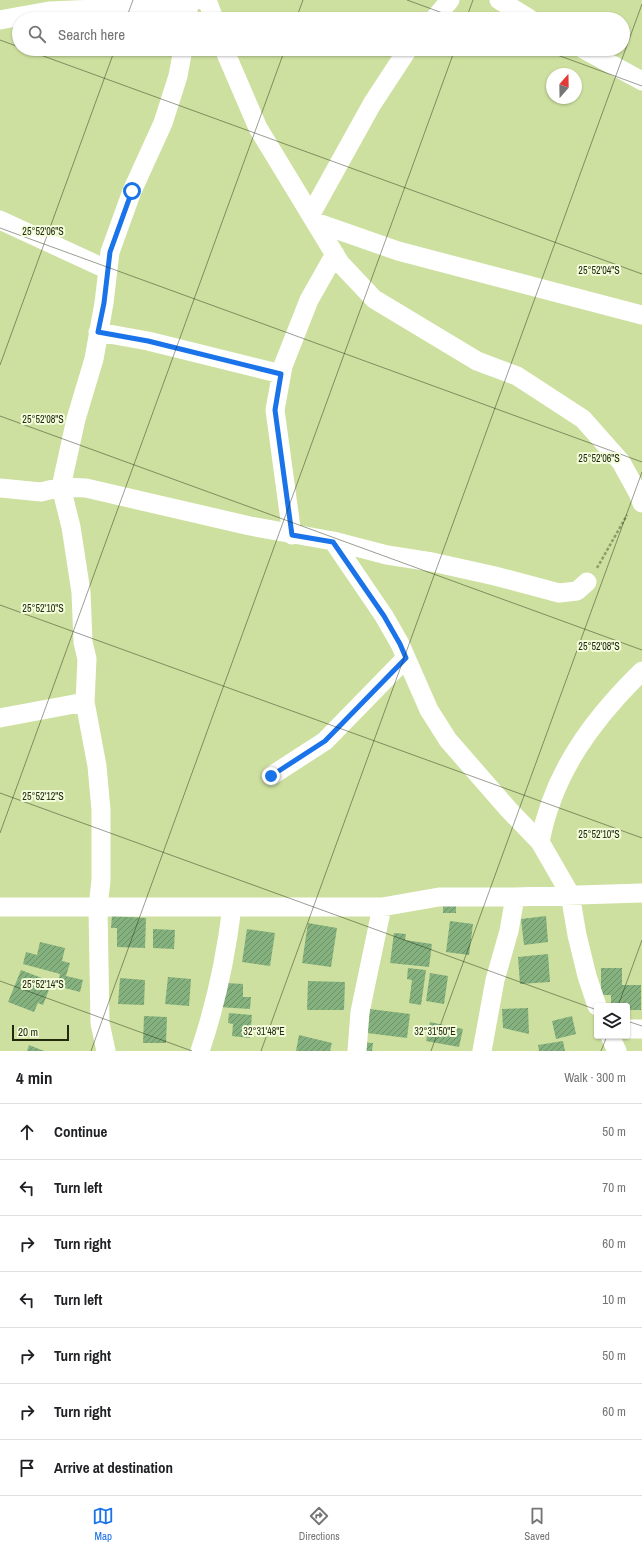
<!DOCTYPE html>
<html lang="en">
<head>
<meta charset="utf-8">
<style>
	:root { --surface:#fff; --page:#f6f6f6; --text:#202124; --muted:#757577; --line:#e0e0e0; --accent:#1a73e8 }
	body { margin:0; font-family:"Archivo Narrow",sans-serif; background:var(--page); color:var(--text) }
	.controls { position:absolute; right:12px; bottom:12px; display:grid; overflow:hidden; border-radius:4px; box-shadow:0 1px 3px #0004 }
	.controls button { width:36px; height:36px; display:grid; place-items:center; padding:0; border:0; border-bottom:1px solid var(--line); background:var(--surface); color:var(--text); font:20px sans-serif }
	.compass { position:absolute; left:546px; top:68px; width:36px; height:36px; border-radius:50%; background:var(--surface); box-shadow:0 1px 3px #0004; rotate:20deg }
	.scale { position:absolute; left:12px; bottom:10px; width:57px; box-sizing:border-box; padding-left:4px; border:2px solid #22290f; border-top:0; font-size:11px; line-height:14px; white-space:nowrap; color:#22290f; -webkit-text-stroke:3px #f3fddc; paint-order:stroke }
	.stop { position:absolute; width:12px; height:12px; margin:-9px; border:3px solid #1a73e8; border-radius:50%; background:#fff }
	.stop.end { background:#1a73e8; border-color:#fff; box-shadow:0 1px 4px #0008 }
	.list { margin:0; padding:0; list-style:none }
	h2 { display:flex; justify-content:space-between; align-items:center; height:52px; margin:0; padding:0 16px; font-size:17px }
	h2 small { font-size:13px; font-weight:400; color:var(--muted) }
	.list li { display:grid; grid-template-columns:26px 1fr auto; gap:12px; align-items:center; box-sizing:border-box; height:56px; padding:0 16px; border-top:1px solid var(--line) }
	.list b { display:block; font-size:15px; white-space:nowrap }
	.list em { font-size:13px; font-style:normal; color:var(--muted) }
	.icon { flex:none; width:22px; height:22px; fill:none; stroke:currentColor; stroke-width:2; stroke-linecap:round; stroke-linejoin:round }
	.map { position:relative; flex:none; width:642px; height:1051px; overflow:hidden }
	.search { position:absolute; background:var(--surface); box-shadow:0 1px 3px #0004; left:12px; right:12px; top:12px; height:44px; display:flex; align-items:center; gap:10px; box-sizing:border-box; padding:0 14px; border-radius:22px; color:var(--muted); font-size:15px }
	.sheet { height:444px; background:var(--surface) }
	nav { display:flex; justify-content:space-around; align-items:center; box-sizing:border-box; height:56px; border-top:1px solid var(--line); background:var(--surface); font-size:11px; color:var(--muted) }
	nav a { display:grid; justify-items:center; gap:2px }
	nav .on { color:var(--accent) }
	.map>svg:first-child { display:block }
	.building { fill:url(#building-hatch) }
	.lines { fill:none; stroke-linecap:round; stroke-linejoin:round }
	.path { stroke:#8d9c69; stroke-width:2.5; stroke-dasharray:3 2; stroke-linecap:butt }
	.minor { stroke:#fff; stroke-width:19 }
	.route { stroke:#1a73e8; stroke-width:5 }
	.ticks { fill:none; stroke:#22290f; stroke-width:1; stroke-opacity:0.45 }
	.ticks-label { font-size:10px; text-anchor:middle; fill:#22290f; stroke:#f3fddc; stroke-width:4; stroke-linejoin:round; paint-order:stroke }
</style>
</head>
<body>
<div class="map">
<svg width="642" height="1051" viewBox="0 0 642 1051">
	<defs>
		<pattern id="building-hatch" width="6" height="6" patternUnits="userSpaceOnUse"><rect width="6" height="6" fill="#85b17e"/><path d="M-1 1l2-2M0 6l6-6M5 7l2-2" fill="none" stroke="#6c9066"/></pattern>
	</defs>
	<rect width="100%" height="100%" fill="#cde09f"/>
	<!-- building -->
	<path class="building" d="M443 901 456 902V913H443Z
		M112 916 146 918 145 948 117 947V928H111Z
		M546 916 548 942 524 945 521 919Z
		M450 921 473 924 469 955 446 952Z
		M308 923 337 928 331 967 302 963Z
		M153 929 175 930 174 949 153 948Z
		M247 929 275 933 270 966 242 962Z
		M394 933 406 934 405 940 432 944 429 967 390 963Z
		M40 942 65 948 62 961 70 963 66 976 83 980 80 992 57 986 60 974 23 964 26 952 37 955Z
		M548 954 550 982 520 984 518 957Z
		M408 968 426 970 421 1005 409 1003 412 980 407 979Z
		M601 968H622V985H641V1010H627V1006H611V995H601Z
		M21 970 52 982 43 1005 38 1003 34 1012 8 1002Z
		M430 973 448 976 444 1004 426 1001Z
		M168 977 191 979 189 1006 165 1004Z
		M120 978 145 980 144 1005 118 1004Z
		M308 981 345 982 344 1010H307Z
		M226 983 243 984V997H251L250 1009 219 1007Z
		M528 1008 529 1034 503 1028 502 1009Z
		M370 1009 410 1014 407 1038 367 1033Z
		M229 1013 252 1015 250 1038 232 1036 233 1024 228 1023Z
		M144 1016 167 1017 166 1043H143Z
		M572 1016 576 1034 556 1039 552 1021Z
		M430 1022 463 1029 459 1047 426 1041Z
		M299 1035 332 1043 330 1051H296Z
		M563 1041 565 1051H539L538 1045Z
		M359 1042 373 1043 372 1051H359Z
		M29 1045 44 1051H27Z"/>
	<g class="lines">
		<!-- path -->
		<path class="path" d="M597 568 627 515"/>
		<!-- minor -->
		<path class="minor" d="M207 0 214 19
			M499 0 530 19
			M187 19 189 3
			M434 19 450 0
			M0 20 49 11 168 6 196 0
			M224 49 258 128 340 263 374 299 477 361 517 376 583 419 621 462 638 493 642 503
			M583 49 642 81
			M311 214 372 104 408 49
			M0 220 108 270
			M315 222 398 251 642 315
			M98 332 148 341 281 374
			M0 488 41 492 61 487 86 488 250 526 333 541 387 555 432 562 495 576 559 593 577 591 587 582
			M292 535 275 410 283 366 309 300 335 254
			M333 541 384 616 400 644 429 710 448 740 509 810 540 842 570 894 577 935 587 976 597 1006
			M0 718 85 702
			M271 776 325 741 406 658
			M540 842C553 773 592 720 642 671
			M0 907H382L439 897H515L642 893
			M627 1029H642
			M610 1036 617 1051
			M106 1051 100 1023 98 908 101 880V810L97 766 85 702 87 659 83 642 81 592 71 527 61 487 76 419 94 359 104 303 110 252 132 191 163 123 178 76 183 49
			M200 1051C216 1004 226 956 232 907
			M357 1051 360 1012 382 907
			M482 1051 495 980 509 931 515 897"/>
	</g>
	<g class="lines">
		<!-- route -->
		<path class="route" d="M132 191 110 252 104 303 98 332 148 341 281 374 275 410 292 535 333 542 384 616 400 644 406 658 325 741 271 776"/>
	</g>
	<!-- ticks -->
	<path class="ticks" d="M407 0 459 19M126 19 133 0M296 19 303 0M466 19 473 0M0 40 19 47M24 49 642 274M541 49 642 86M0 228 642 462M0 365 115 49M0 416 642 650M0 605 642 838M0 793 597 1010M0 833 285 49M0 981 192 1051M618 1006 642 940M627 1021 642 1026M91 1051 455 49M261 1051 642 4M431 1051 642 472M601 1051 607 1036"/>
	<g class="ticks-label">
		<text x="43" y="235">25°52'06"S</text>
		<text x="599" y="274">25°52'04"S</text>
		<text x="43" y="423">25°52'08"S</text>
		<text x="599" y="462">25°52'06"S</text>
		<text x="43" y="612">25°52'10"S</text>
		<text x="599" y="650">25°52'08"S</text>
		<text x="43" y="800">25°52'12"S</text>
		<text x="599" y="838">25°52'10"S</text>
		<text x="43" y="988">25°52'14"S</text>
		<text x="264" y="1035">32°31'48"E</text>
		<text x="435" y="1035">32°31'50"E</text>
	</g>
</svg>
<div class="controls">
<button><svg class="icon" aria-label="layers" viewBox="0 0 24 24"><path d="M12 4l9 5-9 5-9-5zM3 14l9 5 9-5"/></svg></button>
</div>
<svg class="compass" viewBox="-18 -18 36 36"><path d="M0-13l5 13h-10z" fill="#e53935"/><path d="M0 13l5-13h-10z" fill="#757577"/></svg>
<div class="scale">20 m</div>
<div class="stop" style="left:132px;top:191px"></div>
<div class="stop end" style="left:271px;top:776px"></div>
<div class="search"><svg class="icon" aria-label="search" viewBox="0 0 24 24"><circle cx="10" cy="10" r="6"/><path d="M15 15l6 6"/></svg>Search here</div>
</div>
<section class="sheet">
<h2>4 min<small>Walk · 300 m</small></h2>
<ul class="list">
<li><svg class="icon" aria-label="ahead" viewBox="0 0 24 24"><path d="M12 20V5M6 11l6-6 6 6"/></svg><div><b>Continue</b></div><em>50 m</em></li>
<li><svg class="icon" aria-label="left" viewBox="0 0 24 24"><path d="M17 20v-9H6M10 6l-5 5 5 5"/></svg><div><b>Turn left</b></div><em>70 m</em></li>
<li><svg class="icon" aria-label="right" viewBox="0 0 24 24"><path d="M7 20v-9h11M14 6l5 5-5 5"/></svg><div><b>Turn right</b></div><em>60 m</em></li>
<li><svg class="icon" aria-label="left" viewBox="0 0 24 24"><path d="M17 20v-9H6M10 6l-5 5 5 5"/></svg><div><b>Turn left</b></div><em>10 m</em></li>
<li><svg class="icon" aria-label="right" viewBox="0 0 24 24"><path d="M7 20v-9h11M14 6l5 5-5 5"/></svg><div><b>Turn right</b></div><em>50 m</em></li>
<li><svg class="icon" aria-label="right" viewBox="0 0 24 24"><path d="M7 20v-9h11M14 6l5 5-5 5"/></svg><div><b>Turn right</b></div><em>60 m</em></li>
<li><svg class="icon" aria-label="arrive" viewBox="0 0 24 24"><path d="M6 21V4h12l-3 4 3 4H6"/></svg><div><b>Arrive at destination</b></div></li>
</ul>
</section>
<nav>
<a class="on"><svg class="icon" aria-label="map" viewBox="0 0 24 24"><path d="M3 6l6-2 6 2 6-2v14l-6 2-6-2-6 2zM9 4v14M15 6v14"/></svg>Map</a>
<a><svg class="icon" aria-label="directions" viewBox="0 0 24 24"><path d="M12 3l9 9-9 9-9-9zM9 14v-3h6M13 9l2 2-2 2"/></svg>Directions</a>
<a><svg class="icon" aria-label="saved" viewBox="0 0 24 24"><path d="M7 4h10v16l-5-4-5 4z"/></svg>Saved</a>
</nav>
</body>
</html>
